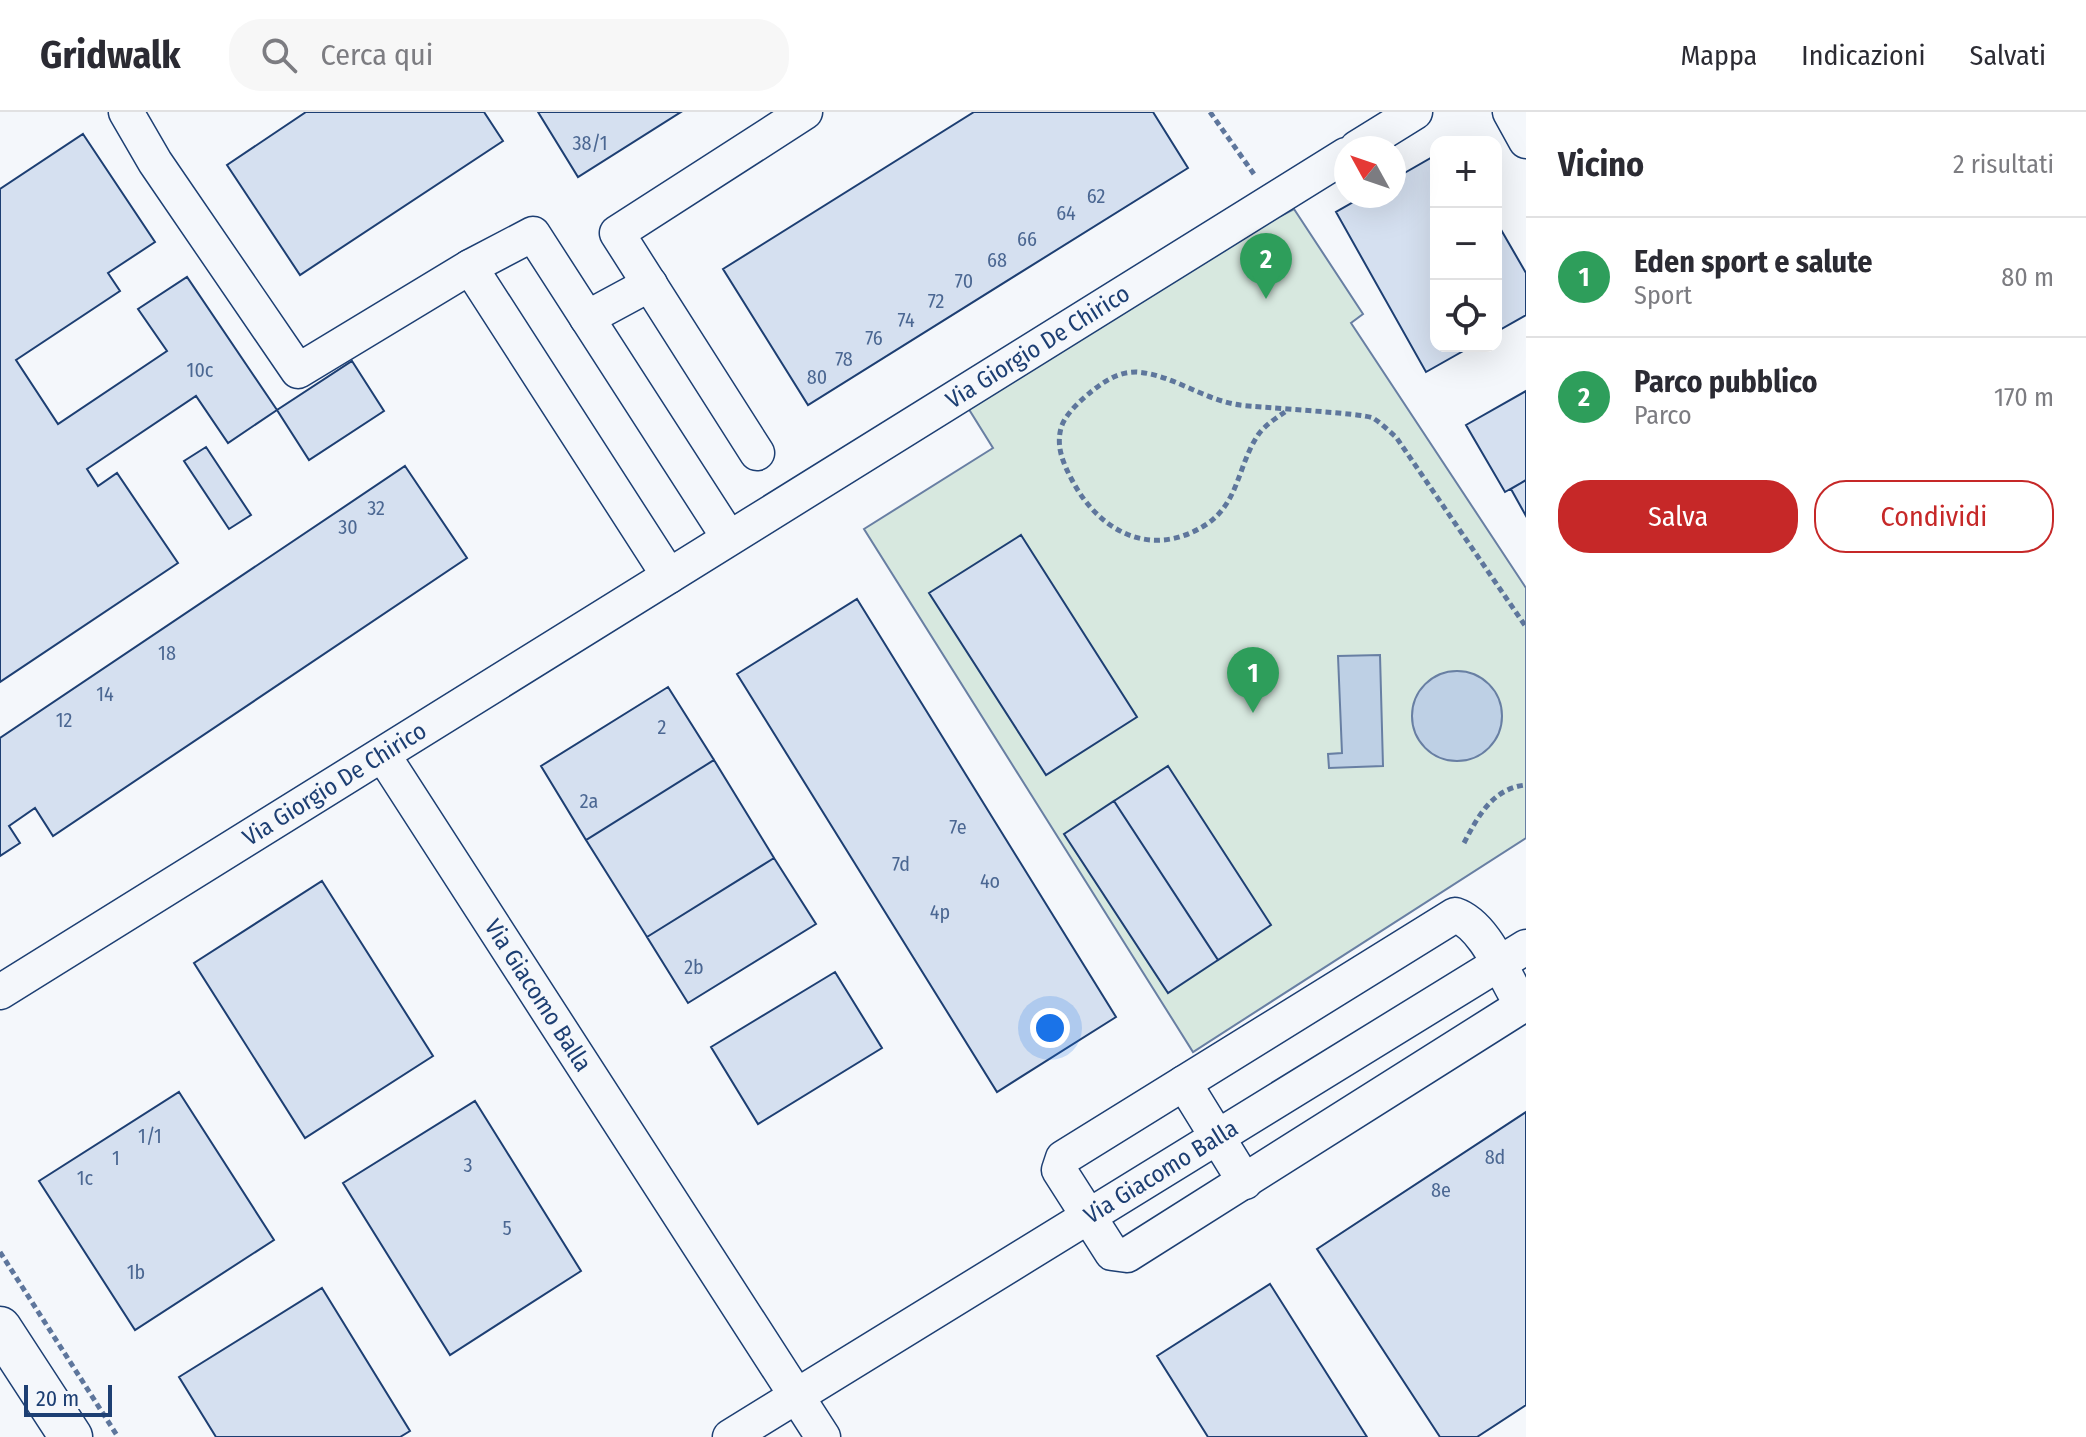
<!DOCTYPE html>
<html lang="it">
<head>
<meta charset="utf-8">
<style>
	:root { --surface:#fff; --page:#f7f7f7; --text:#2b2b33; --muted:#7c7c81; --line:#e1e1e2; --accent:#c62828 }
	body { margin:0; font-family:"Fira Sans Condensed",sans-serif; background:var(--page); color:var(--text) }
	.controls { position:absolute; right:24px; top:24px; display:grid; overflow:hidden; border-radius:16px; box-shadow:0 8px 32px #0002 }
	.controls button { width:72px; height:72px; display:grid; place-items:center; padding:0; border:0; border-bottom:2px solid var(--line); background:var(--surface); color:var(--text); font:40px sans-serif }
	.compass { position:absolute; left:1334px; top:24px; width:72px; height:72px; border-radius:50%; background:var(--surface); box-shadow:0 8px 32px #0002; rotate:310deg }
	.scale { position:absolute; left:24px; bottom:20px; width:88px; box-sizing:border-box; padding-left:8px; border:4px solid #1d3f73; border-top:0; font-size:22px; line-height:28px; white-space:nowrap; color:#1d3f73; -webkit-text-stroke:6px #f4f7fb; paint-order:stroke }
	.you { position:absolute; left:1050px; top:916px; width:28px; height:28px; margin:-20px; border:6px solid #fff; border-radius:50%; background:#1a73e8; box-shadow:0 0 0 12px #1a73e833 }
	.badge { display:grid; place-items:center; width:52px; height:52px; border-radius:50%; background:var(--accent); color:#fff; font-size:26px; font-weight:700 }
	.pin { position:absolute; translate:-50% -66px; filter:drop-shadow(0 2px 4px #0008) }
	.pin::after { content:''; position:absolute; top:42px; width:28px; height:24px; background:inherit; clip-path:polygon(0 0,100% 0,50% 100%) }
	.list { margin:0; padding:0; list-style:none }
	h2 { display:flex; justify-content:space-between; align-items:center; height:104px; margin:0; padding:0 32px; font-size:34px }
	h2 small { font-size:26px; font-weight:400; color:var(--muted) }
	.list li { display:grid; grid-template-columns:52px 1fr auto; gap:24px; align-items:center; box-sizing:border-box; height:120px; padding:0 32px; border-top:2px solid var(--line) }
	.list b { display:block; font-size:30px; white-space:nowrap }
	.list p { margin:0; font-size:26px; white-space:nowrap; color:var(--muted) }
	.list em { font-size:26px; font-style:normal; color:var(--muted) }
	.actions { display:flex; gap:16px; padding:24px 32px }
	.actions a { flex:1; padding:18px 0; border:2px solid var(--accent); border-radius:32px; text-align:center; font-size:28px; color:var(--accent) }
	.actions .main { background:var(--accent); color:#fff }
	.icon { flex:none; width:44px; height:44px; fill:none; stroke:currentColor; stroke-width:2; stroke-linecap:round; stroke-linejoin:round }
	.map { position:relative; flex:none; width:1526px; height:1325px; overflow:hidden }
	header { display:flex; align-items:center; gap:48px; box-sizing:border-box; height:112px; padding:0 40px; background:var(--surface); border-bottom:2px solid var(--line) }
	header strong { font-size:38px }
	nav { display:flex; gap:44px; margin-inline-start:auto; font-size:28px }
	.search { width:560px; height:72px; background:var(--page); display:flex; align-items:center; gap:20px; box-sizing:border-box; padding:0 28px; border-radius:32px; color:var(--muted); font-size:30px }
	main { display:flex }
	aside { flex:1; background:var(--surface) }
	.map>svg:first-child { display:block }
	.green { fill:#d7e8df; stroke:#687fa3; stroke-width:2 }
	.water { fill:#bed0e5; stroke:#687fa3; stroke-width:2 }
	.building { fill:#d5e0f0; stroke:#1d3f73; stroke-width:2 }
	.lines { fill:none; stroke-linecap:round; stroke-linejoin:round }
	.minor-casing { stroke:#1d3f73; stroke-width:37 }
	.major-casing { stroke:#1d3f73; stroke-width:45 }
	.path { stroke:#5e769c; stroke-width:5; stroke-dasharray:6 4; stroke-linecap:butt }
	.minor { stroke:#f4f7fb; stroke-width:34 }
	.major { stroke:#f4f7fb; stroke-width:42 }
	.labels { text-anchor:middle; dominant-baseline:central; stroke-width:6; stroke-linejoin:round; paint-order:stroke }
	.number-label { font-size:20px; fill:#4b6792 }
	.street-label { font-size:24px; fill:#1d3f73; stroke:#f4f7fb }
</style>
</head>
<body>
<header>
<strong>Gridwalk</strong>
<div class="search"><svg class="icon" aria-label="search" viewBox="0 0 24 24"><circle cx="10" cy="10" r="6"/><path d="M15 15l6 6"/></svg>Cerca qui</div>
<nav><a>Mappa</a><a>Indicazioni</a><a>Salvati</a></nav>
</header>
<main>
<div class="map">
<svg width="1526" height="1325" viewBox="0 0 1526 1325">
	<rect width="100%" height="100%" fill="#f4f7fb"/>
	<!-- green -->
	<path class="green" d="M1294 97 1363 202 1351 211 1526 476V726L1193 940 864 417 993 336 965 291 1277 98 1281 104Z"/>
	<!-- water -->
	<path class="water" d="M1380 543 1383 654 1329 656 1328 642 1342 641 1338 544Z
		M1412 604a45 45 0 1 1 90 0a45 45 0 1 1-90 0Z"/>
	<!-- building -->
	<path class="building" d="M306 0H484L503 29 300 163 227 53Z
		M538 0H681L578 65Z
		M974 0H1153L1188 56 808 293 723 157Z
		M83 22 155 130 108 161 120 179 16 248 58 312 167 239 138 197 187 165 277 298 228 331 196 284 87 357 98 374 117 361 178 451 0 570V77Z
		M1436 43V234H1472L1426 260 1336 100 1364 84H1394V67Z
		M1496 109 1526 161V203L1496 220Z
		M352 249 384 299 309 348 277 298Z
		M1526 279V368L1505 380 1466 313Z
		M206 335 251 403 229 417 184 349Z
		M405 354 467 446 53 724 35 696 9 714 20 731 0 744V626Z
		M1526 368V404L1511 377Z
		M1021 423 1137 605 1046 663 929 481Z
		M857 487 1116 905 997 980 737 562Z
		M668 575 714 648 586 728 541 654Z
		M714 648 774 746 647 825 586 728Z
		M1168 654 1271 813 1218 848 1114 689Z
		M1114 689 1218 848 1168 881 1064 722Z
		M774 746 816 812 688 891 647 825Z
		M322 769 433 944 305 1026 194 851Z
		M835 860 882 936 758 1012 711 935Z
		M179 980 274 1128 135 1218 39 1069Z
		M475 989 581 1159 450 1243 343 1071Z
		M1526 1000V1293L1477 1325H1440L1317 1137Z
		M1270 1172 1367 1325H1208L1157 1244Z
		M322 1176 410 1319 400 1325H216L179 1265Z"/>
	<g class="lines">
		<defs>
			<g id="minor">
				<path d="M126 0 155 50 298 259 470 155 669 464"/>
				<path d="M1510 0 1526 29"/>
				<path d="M1357 36 1415 0"/>
				<path d="M470 155 533 122 729 426"/>
				<path d="M587 206 650 172"/>
				<path d="M757 341 617 121 805 0"/>
				<path id="s1" d="M383 643 823 1325"/>
				<path d="M1455 803C1485 813 1503 862 1519 888L1515 898 1127 1143 1112 1141 1059 1058 1063 1046Z"/>
				<path id="s2" d="M0 880 1346 43"/>
				<path d="M1184 971 1245 1070"/>
				<path id="s3" d="M730 1325 1526 835"/>
			</g>
			<path id="major" d="M0 1216 71 1325"/>
		</defs>
		<!-- minor casing -->
		<use href="#minor" class="minor-casing"/>
		<!-- major casing -->
		<use href="#major" class="major-casing"/>
		<!-- path -->
		<path class="path" d="M1210 0 1256 65
			M1285 300C1276 306 1264 314 1258 323 1238 353 1239 390 1207 412 1152 448 1099 420 1072 368 1063 351 1056 335 1061 316 1065 302 1081 288 1092 279 1105 269 1118 260 1136 260 1172 262 1203 288 1240 293 1262 296 1362 301 1373 306 1381 311 1389 319 1396 325L1526 515
			M1464 731C1478 704 1493 676 1526 673
			M0 1140 118 1325"/>
		<!-- minor -->
		<use href="#minor" class="minor"/>
		<!-- major -->
		<use href="#major" class="major"/>
	</g>
	<g class="labels">
		<!-- number labels -->
		<g class="number-label">
			<text x="590" y="31">38/1</text>
			<text x="1096" y="84">62</text>
			<text x="1066" y="101">64</text>
			<text x="1027" y="127">66</text>
			<text x="997" y="148">68</text>
			<text x="964" y="169">70</text>
			<text x="936" y="189">72</text>
			<text x="906" y="208">74</text>
			<text x="874" y="226">76</text>
			<text x="844" y="247">78</text>
			<text x="200" y="258">10c</text>
			<text x="817" y="265">80</text>
			<text x="376" y="396">32</text>
			<text x="348" y="415">30</text>
			<text x="167" y="541">18</text>
			<text x="105" y="582">14</text>
			<text x="64" y="608">12</text>
			<text x="662" y="615">2</text>
			<text x="589" y="689">2a</text>
			<text x="958" y="715">7e</text>
			<text x="901" y="752">7d</text>
			<text x="990" y="769">4o</text>
			<text x="940" y="800">4p</text>
			<text x="694" y="855">2b</text>
			<text x="150" y="1024">1/1</text>
			<text x="1495" y="1045">8d</text>
			<text x="116" y="1046">1</text>
			<text x="468" y="1053">3</text>
			<text x="85" y="1066">1c</text>
			<text x="1441" y="1078">8e</text>
			<text x="507" y="1116">5</text>
			<text x="136" y="1160">1b</text>
		</g>
		<!-- street labels -->
		<g class="street-label">
			<text stroke="none"><textPath href="#s2" startOffset="1222">Via Giorgio De Chirico</textPath></text>
			<text stroke="none"><textPath href="#s2" startOffset="394">Via Giorgio De Chirico</textPath></text>
			<text stroke="none"><textPath href="#s1" startOffset="286">Via Giacomo Balla</textPath></text>
			<text stroke="none"><textPath href="#s3" startOffset="506">Via Giacomo Balla</textPath></text>
		</g>
	</g>
</svg>
<div class="controls">
<button>+</button>
<button>−</button>
<button><svg class="icon" aria-label="locate" viewBox="0 0 24 24"><circle cx="12" cy="12" r="6"/><path d="M12 2v4M12 18v4M2 12h4M18 12h4"/></svg></button>
</div>
<svg class="compass" viewBox="-18 -18 36 36"><path d="M0-13l5 13h-10z" fill="#e53935"/><path d="M0 13l5-13h-10z" fill="#7c7c81"/></svg>
<div class="scale">20 m</div>
<div class="you"></div>
<div class="pin badge" style="left:1253px;top:601px;background:#2e9e5b">1</div>
<div class="pin badge" style="left:1266px;top:187px;background:#2e9e5b">2</div>
</div>
<aside>
<h2>Vicino<small>2 risultati</small></h2>
<ul class="list">
<li><span class="badge" style="background:#2e9e5b">1</span><div><b>Eden sport e salute</b><p>Sport</p></div><em>80 m</em></li>
<li><span class="badge" style="background:#2e9e5b">2</span><div><b>Parco pubblico</b><p>Parco</p></div><em>170 m</em></li>
</ul>
<div class="actions"><a class="main">Salva</a><a>Condividi</a></div>
</aside>
</main>
</body>
</html>
